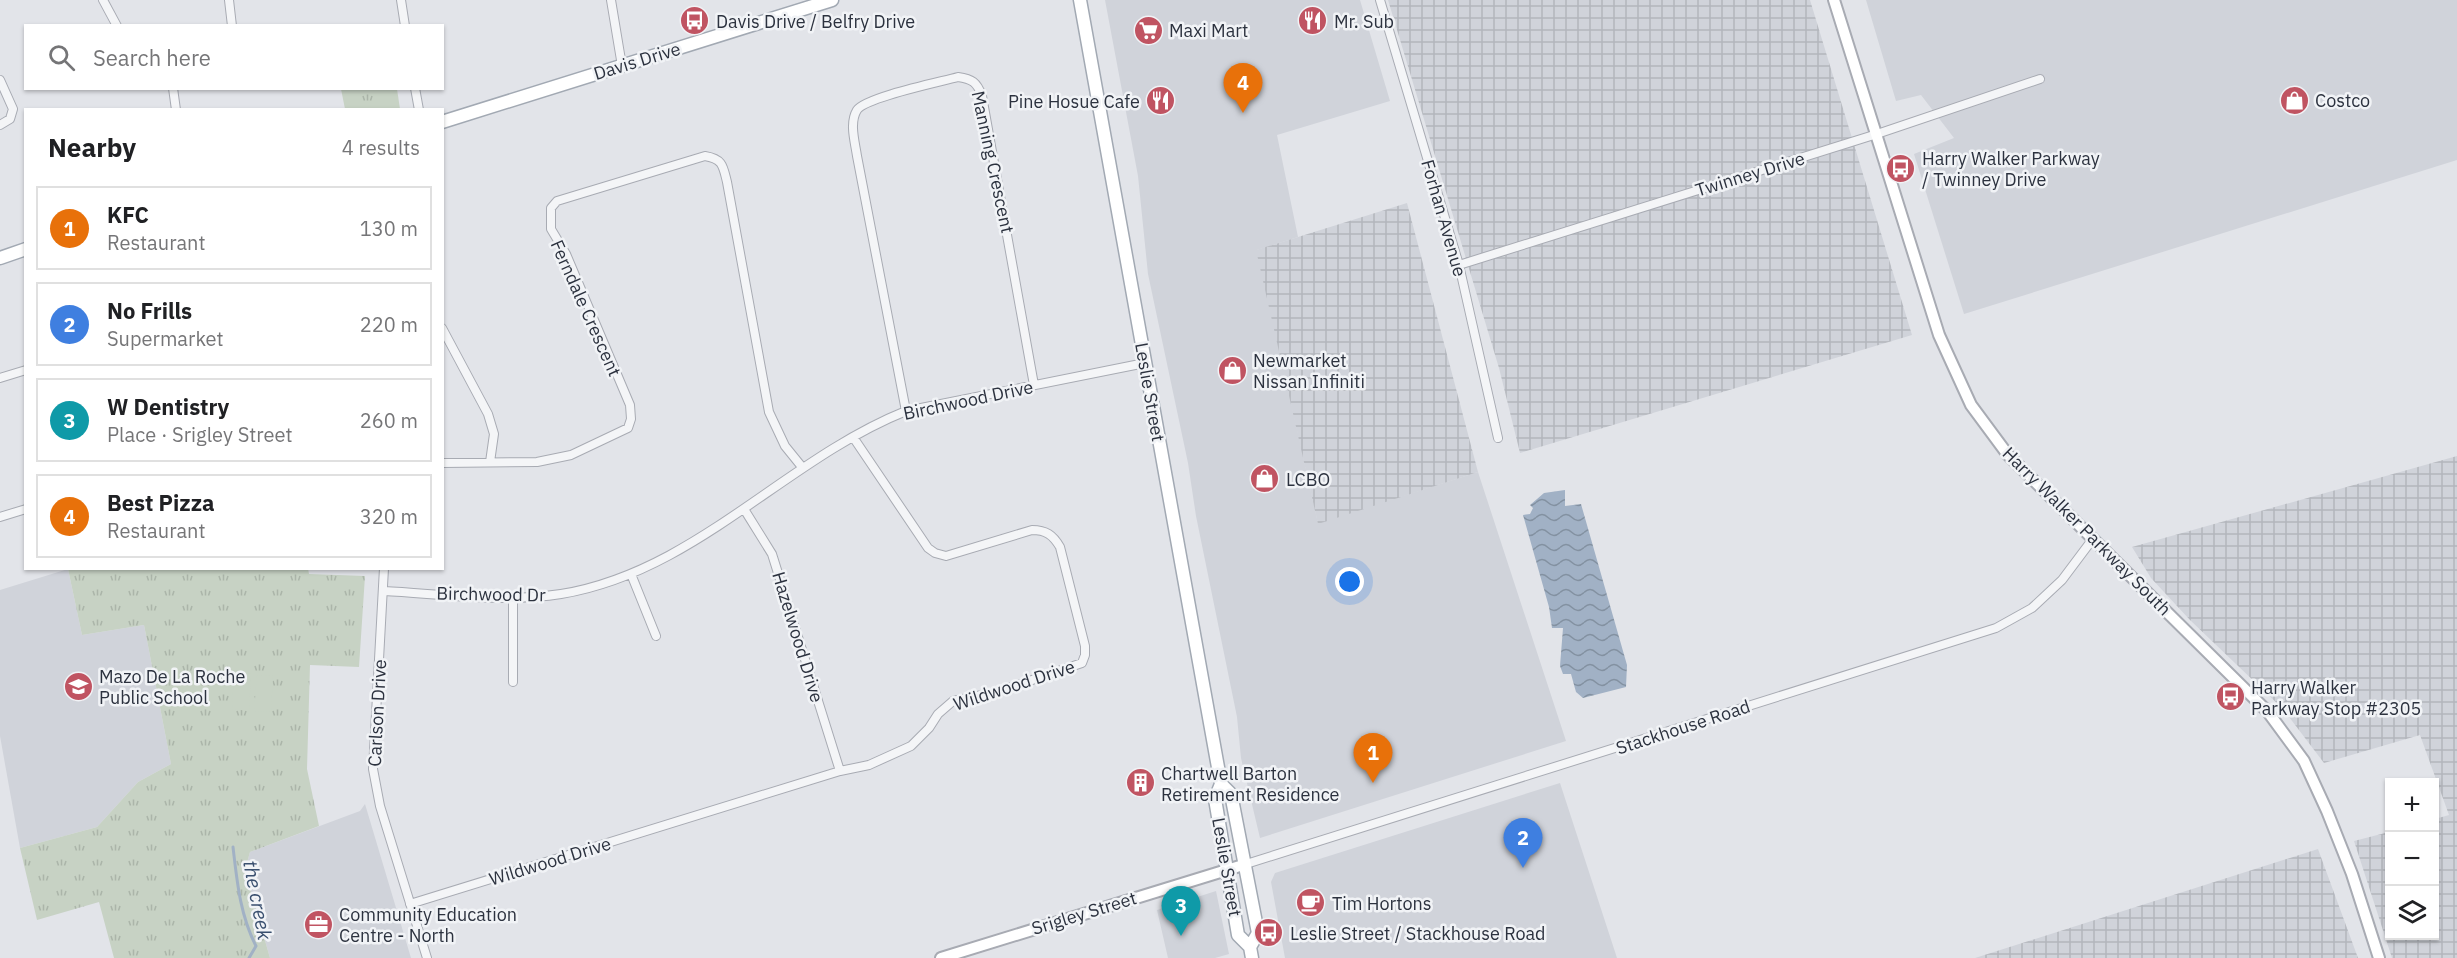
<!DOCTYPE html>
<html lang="en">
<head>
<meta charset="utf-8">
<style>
	:root { --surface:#fff; --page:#f6f6f6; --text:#202124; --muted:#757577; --line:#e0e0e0; --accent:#c05462 }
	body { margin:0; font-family:"IBM Plex Sans",sans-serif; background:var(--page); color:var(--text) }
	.controls { position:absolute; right:18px; bottom:18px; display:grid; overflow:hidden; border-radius:0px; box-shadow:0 2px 4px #0004 }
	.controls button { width:54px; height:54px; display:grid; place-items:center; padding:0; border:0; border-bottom:2px solid var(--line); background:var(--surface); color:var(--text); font:30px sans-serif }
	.you { position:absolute; left:1350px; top:582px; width:21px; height:21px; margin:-15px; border:4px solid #fff; border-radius:50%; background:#1a73e8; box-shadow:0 0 0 9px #1a73e833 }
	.badge { display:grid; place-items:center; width:39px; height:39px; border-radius:50%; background:var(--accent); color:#fff; font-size:20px; font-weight:700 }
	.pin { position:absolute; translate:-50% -50px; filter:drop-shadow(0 2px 3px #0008) }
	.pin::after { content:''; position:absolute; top:32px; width:21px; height:18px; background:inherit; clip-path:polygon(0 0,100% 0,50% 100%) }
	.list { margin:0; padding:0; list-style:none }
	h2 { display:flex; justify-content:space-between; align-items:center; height:78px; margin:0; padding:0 24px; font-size:26px }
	h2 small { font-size:20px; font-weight:400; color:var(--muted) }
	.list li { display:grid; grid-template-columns:39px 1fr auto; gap:18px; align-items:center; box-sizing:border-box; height:84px; margin:0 12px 12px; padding:0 12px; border:2px solid var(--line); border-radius:0px }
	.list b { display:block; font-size:22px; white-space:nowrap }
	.list p { margin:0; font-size:20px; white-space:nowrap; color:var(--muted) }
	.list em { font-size:20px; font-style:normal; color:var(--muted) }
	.icon { flex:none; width:33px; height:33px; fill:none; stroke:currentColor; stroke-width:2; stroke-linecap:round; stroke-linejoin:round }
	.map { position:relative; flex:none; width:2457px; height:958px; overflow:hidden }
	.search { position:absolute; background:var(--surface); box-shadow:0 2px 4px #0004; left:24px; top:24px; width:420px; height:66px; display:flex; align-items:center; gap:15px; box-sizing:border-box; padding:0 21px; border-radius:0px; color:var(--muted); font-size:22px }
	.panel { position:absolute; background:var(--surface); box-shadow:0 2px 4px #0004; left:24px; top:108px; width:420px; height:462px; border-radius:0px }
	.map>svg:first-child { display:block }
	.built { fill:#d0d3da }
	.industrial { fill:url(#industrial-grid) }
	.grass { fill:url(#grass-tufts) }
	.garden { fill:#c7d2c4 }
	.water { fill:url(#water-waves) }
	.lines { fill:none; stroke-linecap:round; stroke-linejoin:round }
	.stream { stroke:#a1b1c5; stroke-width:3 }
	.street-casing { stroke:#a8abb3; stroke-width:10 }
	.secondary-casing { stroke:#a8abb3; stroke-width:14 }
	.primary-casing { stroke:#a2a9b3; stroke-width:15 }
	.street { stroke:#f4f5f7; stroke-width:8 }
	.secondary { stroke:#fff; stroke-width:10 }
	.primary { stroke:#fff; stroke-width:12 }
	.labels { text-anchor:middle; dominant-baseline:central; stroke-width:5; stroke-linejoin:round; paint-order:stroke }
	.poi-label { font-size:18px; fill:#2c323f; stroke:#f1f3f6; text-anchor:start }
	.street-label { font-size:18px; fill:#2c323f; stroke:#f1f3f6 }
	.water-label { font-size:20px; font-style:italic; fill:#3a506f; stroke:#f1f3f6 }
</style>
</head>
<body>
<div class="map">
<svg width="2457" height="958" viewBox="0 0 2457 958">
	<defs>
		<pattern id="industrial-grid" width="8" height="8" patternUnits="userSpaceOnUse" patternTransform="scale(1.5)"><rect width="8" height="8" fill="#d0d3da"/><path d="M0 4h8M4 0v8" fill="none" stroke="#b3b6bc"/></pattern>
		<pattern id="grass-tufts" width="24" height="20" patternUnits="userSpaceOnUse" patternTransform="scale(1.5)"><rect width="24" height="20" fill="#c7d2c4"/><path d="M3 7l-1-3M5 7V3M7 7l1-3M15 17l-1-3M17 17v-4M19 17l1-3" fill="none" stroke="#abb5a9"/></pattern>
		<pattern id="water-waves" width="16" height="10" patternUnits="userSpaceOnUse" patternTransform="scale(1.5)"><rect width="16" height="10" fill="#a1b1c5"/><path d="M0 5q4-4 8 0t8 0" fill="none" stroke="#8391a1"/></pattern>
	</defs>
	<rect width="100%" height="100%" fill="#e2e4e9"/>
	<!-- built -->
	<path class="built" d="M1105 0H1360L1390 101 1277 135 1298 237 1257 250 1318 523 1478 472 1566 741 1260 838 1241 758 1237 717 1196 516 1188 463 1148 274 1138 176Z
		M1866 0H2457V160L1964 314 1914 154 1954 138 1921 95 1896 101Z
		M68 569 82 635 144 625 171 764 138 782 97 827 20 848 0 736V590Z
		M1560 783 1617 958H1285L1271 882 1275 873Z
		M365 804 411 958H270L245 870 250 852 360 811Z
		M1216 891 1229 954 1215 958H1168L1157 910Z"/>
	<!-- industrial -->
	<path class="industrial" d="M1388 0H1810L1912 335 1520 453 1499 368Z
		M1407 203 1478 472 1318 524 1256 250Z
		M2457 456V958H2392L2354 841 2389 832 2390 936H2434L2435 819 2449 815 2420 735 2324 763 2283 709 2190 620 2151 578 2132 547Z
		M2318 849 2358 958H1975Z"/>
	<!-- grass -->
	<path class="grass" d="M341 89H397L400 109H345Z
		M308 568 309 574 365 576 359 667 310 665 307 769 319 826 250 852 245 870 270 958H114L99 902 37 920 20 848 97 827 138 782 171 764 144 625 82 635 68 569Z"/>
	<!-- garden -->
	<path class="garden" d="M234 673 251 674 249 711 232 709Z
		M257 675 273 676 271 712 254 711Z"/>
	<!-- water -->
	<path class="water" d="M1565 490V506L1581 504 1627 665 1626 687 1583 698 1576 692 1571 674H1563L1560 666 1563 628H1552L1549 607 1523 515 1530 514 1533 508 1530 505 1544 493Z"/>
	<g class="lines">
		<!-- stream -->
		<path class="stream" d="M233 847C237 881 240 915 256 946L249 958"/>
		<defs>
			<path id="street" d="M103 0 117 26
				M229 0 232 26
				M401 0 405 26
				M611 0 622 66
				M1380 0 1459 265 1498 438
				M0 80 13 109 10 119 0 125
				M173 88 176 110
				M415 88 419 110
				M1459 265 1877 134 2040 79
				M442 328 488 414 494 434 490 462
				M0 378 26 370
				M906 411 857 156C855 142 849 123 857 110 866 97 940 82 958 77 972 79 977 82 982 96L1034 385
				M442 463 537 462 571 455 628 428 631 419 630 405 566 254 551 229V208L557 201 705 156C723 159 723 166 727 182L769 412 785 446 802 467
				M744 509 772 554 840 771
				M0 517 26 509
				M384 568 373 769 380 806 427 958
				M631 574 656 636
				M384 591C442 594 504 603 561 594 695 572 784 460 906 411L1145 363
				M513 598V682
				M1243 865 1996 628 2032 608 2062 580 2092 540
				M410 904 840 771 869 765 911 746 929 728 938 714 953 701 997 692 1082 663 1085 655V646L1060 547C1053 535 1046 530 1032 530L946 556 935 553 928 548 853 437"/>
			<path id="secondary" d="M1834 0 1939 335 1971 405 2008 455 2268 712 2304 761 2327 811 2352 874 2379 958
				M941 958 1243 865"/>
			<path id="primary" d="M1080 0 1221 784 1215 799 1238 935 1250 947 1252 958
				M442 122 832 0
				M0 258 26 249
				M1221 784 1231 794 1258 933 1250 947"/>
		</defs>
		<!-- street casing -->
		<use href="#street" class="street-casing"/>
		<!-- secondary casing -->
		<use href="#secondary" class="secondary-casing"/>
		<!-- primary casing -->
		<use href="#primary" class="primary-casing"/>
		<!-- street -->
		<use href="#street" class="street"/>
		<!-- secondary -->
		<use href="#secondary" class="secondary"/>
		<!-- primary -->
		<use href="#primary" class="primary"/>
	</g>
	<!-- icons -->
	<defs>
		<symbol id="bus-disc" viewBox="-11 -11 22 22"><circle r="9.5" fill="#c05462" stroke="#f1f3f6"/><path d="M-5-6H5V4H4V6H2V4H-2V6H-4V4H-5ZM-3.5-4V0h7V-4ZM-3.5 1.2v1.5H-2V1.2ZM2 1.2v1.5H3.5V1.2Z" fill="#fff"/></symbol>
		<symbol id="restaurant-disc" viewBox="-11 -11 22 22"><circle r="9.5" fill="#c05462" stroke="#f1f3f6"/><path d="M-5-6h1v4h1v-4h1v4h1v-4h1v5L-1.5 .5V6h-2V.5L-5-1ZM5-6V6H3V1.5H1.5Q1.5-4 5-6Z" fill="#fff"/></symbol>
		<symbol id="supermarket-disc" viewBox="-11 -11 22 22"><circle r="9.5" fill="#c05462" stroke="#f1f3f6"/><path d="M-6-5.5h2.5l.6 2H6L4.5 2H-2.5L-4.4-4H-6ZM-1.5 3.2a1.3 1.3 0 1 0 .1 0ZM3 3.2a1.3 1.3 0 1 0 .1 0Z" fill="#fff"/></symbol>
		<symbol id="shop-disc" viewBox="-11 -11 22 22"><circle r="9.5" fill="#c05462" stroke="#f1f3f6"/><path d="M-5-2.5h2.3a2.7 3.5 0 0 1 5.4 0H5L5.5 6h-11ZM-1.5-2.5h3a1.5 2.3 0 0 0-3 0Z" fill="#fff"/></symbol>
		<symbol id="school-disc" viewBox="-11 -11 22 22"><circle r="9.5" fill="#c05462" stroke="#f1f3f6"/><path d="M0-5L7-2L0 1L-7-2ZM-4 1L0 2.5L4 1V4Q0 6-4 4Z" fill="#fff"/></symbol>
		<symbol id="building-disc" viewBox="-11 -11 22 22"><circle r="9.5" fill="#c05462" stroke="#f1f3f6"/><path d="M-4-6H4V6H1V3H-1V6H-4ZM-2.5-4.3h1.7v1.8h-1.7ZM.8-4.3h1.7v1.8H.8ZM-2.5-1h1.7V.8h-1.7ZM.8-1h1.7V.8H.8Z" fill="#fff"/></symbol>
		<symbol id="cafe-disc" viewBox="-11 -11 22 22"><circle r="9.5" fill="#c05462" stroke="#f1f3f6"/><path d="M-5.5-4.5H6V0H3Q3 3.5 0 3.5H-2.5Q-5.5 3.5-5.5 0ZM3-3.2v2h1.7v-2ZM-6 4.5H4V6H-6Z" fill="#fff"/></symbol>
		<symbol id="office-disc" viewBox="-11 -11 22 22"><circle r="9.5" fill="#c05462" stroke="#f1f3f6"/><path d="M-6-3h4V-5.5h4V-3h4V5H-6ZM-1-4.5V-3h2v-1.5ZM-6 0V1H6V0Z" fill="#fff"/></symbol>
	</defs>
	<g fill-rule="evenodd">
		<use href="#bus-disc" x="678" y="4" width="33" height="33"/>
		<use href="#restaurant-disc" x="1296" y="4" width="33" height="33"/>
		<use href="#supermarket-disc" x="1132" y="14" width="33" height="33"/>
		<use href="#shop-disc" x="2278" y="84" width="33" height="33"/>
		<use href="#restaurant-disc" x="1144" y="84" width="33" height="33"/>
		<use href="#bus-disc" x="1884" y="152" width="33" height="33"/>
		<use href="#shop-disc" x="1216" y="354" width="33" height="33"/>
		<use href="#shop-disc" x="1248" y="462" width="33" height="33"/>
		<use href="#school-disc" x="62" y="670" width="33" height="33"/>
		<use href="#bus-disc" x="2214" y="680" width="33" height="33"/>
		<use href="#building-disc" x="1124" y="766" width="33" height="33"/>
		<use href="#cafe-disc" x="1294" y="886" width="33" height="33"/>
		<use href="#office-disc" x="302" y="908" width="33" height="33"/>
		<use href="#bus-disc" x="1252" y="916" width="33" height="33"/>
	</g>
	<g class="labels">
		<!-- poi labels -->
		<g class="poi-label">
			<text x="716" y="21">Davis Drive / Belfry Drive</text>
			<text x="1334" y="21">Mr. Sub</text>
			<text x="1169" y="30">Maxi Mart</text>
			<text x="2315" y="100">Costco</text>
			<text x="1140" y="101" text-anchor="end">Pine Hosue Cafe</text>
			<text x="1922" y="158">Harry Walker Parkway<tspan x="1922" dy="21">/ Twinney Drive</tspan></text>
			<text x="1253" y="360">Newmarket<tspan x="1253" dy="21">Nissan Infiniti</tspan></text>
			<text x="1286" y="479">LCBO</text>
			<text x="99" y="676">Mazo De La Roche<tspan x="99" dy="21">Public School</tspan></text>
			<text x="2251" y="687">Harry Walker<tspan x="2251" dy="21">Parkway Stop #2305</tspan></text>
			<text x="1161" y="773">Chartwell Barton<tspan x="1161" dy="21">Retirement Residence</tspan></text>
			<text x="1332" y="903">Tim Hortons</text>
			<text x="339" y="914">Community Education<tspan x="339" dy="21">Centre - North</tspan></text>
			<text x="1290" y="933">Leslie Street / Stackhouse Road</text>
		</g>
		<!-- street labels -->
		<g class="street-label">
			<text transform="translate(637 61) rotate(-17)">Davis Drive</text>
			<text transform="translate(993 162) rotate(78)">Manning Crescent</text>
			<text transform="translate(1750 174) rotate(-17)">Twinney Drive</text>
			<text transform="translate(1444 218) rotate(74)">Forhan Avenue</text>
			<text transform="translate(586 308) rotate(66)">Ferndale Crescent</text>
			<text transform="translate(1150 392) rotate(80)">Leslie Street</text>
			<text transform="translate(968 400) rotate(-12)">Birchwood Drive</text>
			<text transform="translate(2087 531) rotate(45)">Harry Walker Parkway South</text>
			<text transform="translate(491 594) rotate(1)">Birchwood Dr</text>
			<text transform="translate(798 637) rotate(73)">Hazelwood Drive</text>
			<text transform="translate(1014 685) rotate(-18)">Wildwood Drive</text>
			<text transform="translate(377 713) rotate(-87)">Carlson Drive</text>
			<text transform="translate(1683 727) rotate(-18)">Stackhouse Road</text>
			<text transform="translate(550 861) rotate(-17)">Wildwood Drive</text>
			<text transform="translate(1227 867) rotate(80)">Leslie Street</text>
			<text transform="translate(1084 913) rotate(-17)">Srigley Street</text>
		</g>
		<!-- water labels -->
		<g class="water-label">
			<text transform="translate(258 900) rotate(79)">the creek</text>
		</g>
	</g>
</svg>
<div class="controls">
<button>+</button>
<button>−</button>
<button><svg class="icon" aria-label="layers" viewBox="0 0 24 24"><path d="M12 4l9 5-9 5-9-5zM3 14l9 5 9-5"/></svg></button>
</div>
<div class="you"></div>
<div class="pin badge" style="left:1373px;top:783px;background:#e8710a">1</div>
<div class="pin badge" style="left:1523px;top:868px;background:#3f7fe0">2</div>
<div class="pin badge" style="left:1181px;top:936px;background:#0f9aa8">3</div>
<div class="pin badge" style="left:1243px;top:113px;background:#e8710a">4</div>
<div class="search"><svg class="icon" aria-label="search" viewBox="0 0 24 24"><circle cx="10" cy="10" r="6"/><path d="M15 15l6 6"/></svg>Search here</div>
<section class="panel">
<h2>Nearby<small>4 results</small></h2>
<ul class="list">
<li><span class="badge" style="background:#e8710a">1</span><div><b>KFC</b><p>Restaurant</p></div><em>130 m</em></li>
<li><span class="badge" style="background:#3f7fe0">2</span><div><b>No Frills</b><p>Supermarket</p></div><em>220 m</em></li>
<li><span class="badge" style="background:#0f9aa8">3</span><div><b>W Dentistry</b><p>Place · Srigley Street</p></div><em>260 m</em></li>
<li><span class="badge" style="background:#e8710a">4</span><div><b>Best Pizza</b><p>Restaurant</p></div><em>320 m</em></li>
</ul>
</section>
</div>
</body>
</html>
